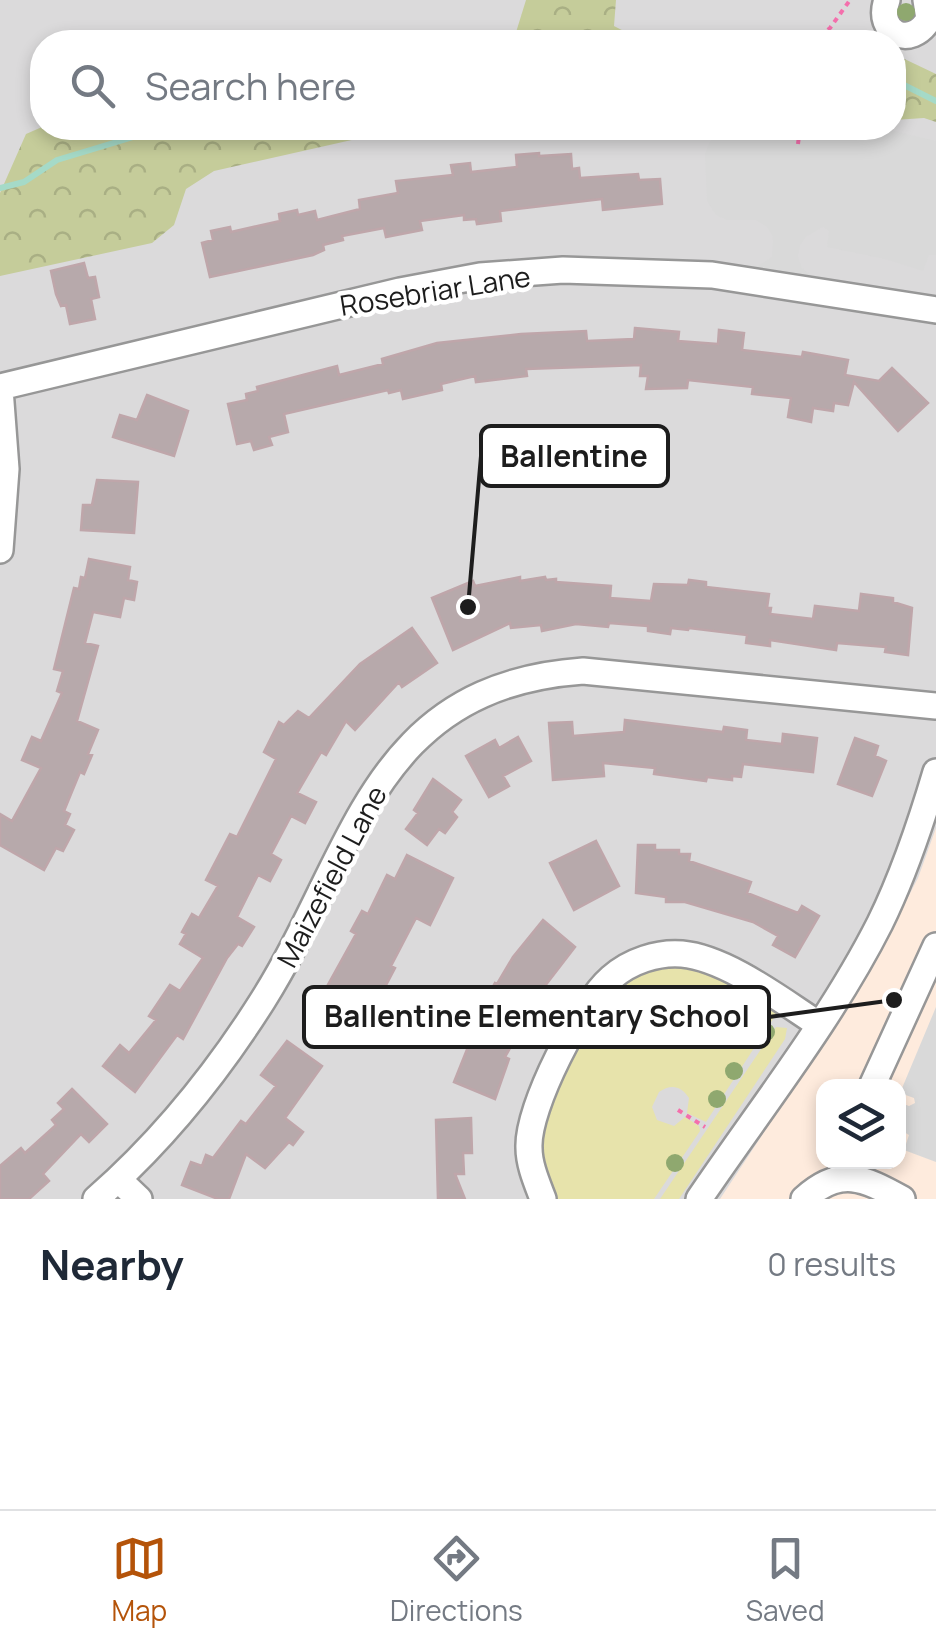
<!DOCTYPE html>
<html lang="en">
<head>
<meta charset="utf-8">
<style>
	:root { --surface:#fff; --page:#f6f6f7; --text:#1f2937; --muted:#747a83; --line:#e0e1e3; --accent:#b45309 }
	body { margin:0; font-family:Manrope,sans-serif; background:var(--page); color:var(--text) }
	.controls { position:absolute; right:30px; bottom:30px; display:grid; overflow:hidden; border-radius:20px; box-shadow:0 5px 15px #0003 }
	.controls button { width:90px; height:90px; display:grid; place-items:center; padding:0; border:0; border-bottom:2px solid var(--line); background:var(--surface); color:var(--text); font:50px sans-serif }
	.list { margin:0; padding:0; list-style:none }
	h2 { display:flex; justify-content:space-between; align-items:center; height:130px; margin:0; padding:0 40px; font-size:42px }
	h2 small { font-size:32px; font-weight:400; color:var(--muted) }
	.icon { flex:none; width:55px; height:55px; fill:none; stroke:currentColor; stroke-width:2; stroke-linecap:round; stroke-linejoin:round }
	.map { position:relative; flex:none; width:936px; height:1199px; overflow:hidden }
	.search { position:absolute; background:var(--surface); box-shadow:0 5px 15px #0003; left:30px; right:30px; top:30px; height:110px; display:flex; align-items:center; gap:25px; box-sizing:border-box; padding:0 35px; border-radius:40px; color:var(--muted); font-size:38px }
	.sheet { height:310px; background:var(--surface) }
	nav { display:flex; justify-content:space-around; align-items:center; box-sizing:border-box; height:140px; border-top:2px solid var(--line); background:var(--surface); font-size:28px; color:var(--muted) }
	nav a { display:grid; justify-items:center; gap:5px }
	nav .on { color:var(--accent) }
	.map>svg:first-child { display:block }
	.residential { fill:#dbdadb; fill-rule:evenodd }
	.education { fill:#feebdd; fill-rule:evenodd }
	.grass { fill:#e7e3ab }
	.forest { fill:url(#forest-crowns) }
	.parking { fill:#d9d9d9 }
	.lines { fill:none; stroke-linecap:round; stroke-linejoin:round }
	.stream { stroke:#a5dac8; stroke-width:6 }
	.building { fill:#b7a9ab; stroke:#bfa6aa; stroke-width:2.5 }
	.minor-casing { stroke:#979797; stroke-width:30 }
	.path { stroke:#f46fac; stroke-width:4; stroke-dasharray:5 5; stroke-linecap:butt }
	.minor { stroke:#fff; stroke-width:25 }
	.tree { fill:#8fa86f }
	.labels { text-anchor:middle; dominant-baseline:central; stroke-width:9; stroke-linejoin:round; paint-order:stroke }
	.street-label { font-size:28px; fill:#1d1d1d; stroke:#fff }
	.leader { fill:none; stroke:#1d1d1d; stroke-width:4 }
	.callout-dot { fill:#1d1d1d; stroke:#fff; stroke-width:4 }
	.callout { fill:#fff; stroke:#1d1d1d; stroke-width:4 }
	.callout-label { font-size:30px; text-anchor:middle; font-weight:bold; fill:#1d1d1d }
</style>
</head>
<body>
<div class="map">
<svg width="936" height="1199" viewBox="0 0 936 1199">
	<defs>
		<pattern id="forest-crowns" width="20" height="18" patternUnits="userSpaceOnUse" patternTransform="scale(2.5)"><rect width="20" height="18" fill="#c5cc9a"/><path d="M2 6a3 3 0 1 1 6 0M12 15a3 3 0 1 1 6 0" fill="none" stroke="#a9af84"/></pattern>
	</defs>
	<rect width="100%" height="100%" fill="#eee5e3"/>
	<!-- residential -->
	<path class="residential" d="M0 0H936V1199H0ZM42 42H894V128H42ZM824 1086H898V1162H824Z"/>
	<!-- education -->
	<path class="education" d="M936 828V1199H720L867 976 918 878ZM824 1086H898V1162H824Z"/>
	<!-- grass -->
	<path class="grass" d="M680 965 718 975 780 1013 773 1019 706 1122 687 1113 689 1098C681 1085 670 1084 659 1092L652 1107 657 1120 674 1126 685 1117 699 1126 700 1131 654 1199H554C546 1181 539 1159 540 1139 543 1099 594 999 628 978 643 968 663 965 680 965Z
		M776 1027 787 1028 785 1039 679 1199H660Z"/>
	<!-- forest -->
	<path class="forest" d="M526 0H616L614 26 645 42H513Z
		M894 54 936 74V122L924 118 894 120Z
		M42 127V128H405L214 171 186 189 174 225 152 243 0 276V193L26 134Z"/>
	<!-- parking -->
	<path class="parking" d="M726 128H770L773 130 826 135 831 128H881L936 141V255H929L923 271 885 259 827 247 829 231 823 227 807 236 800 245 798 257 802 268 812 276 756 267 772 257 773 237 767 227 756 220H727L716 215 707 201 705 154 710 141Z
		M936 1007V1162L904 1150 909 1135 899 1129 898 1102 909 1106 915 1103 914 1098 900 1093Z"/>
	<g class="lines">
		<!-- stream -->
		<path class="stream" d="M894 84 904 85 936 101
			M0 188 24 182 57 160 163 128"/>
	</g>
	<!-- building -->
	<path class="building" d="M539 153V156L571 154 572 169 579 168 580 178 638 174 639 180 660 179 662 204 603 210 602 199 500 211 501 221 477 224 476 219 464 220V215L420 221 422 230 386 237 384 228 342 236 343 240 323 245 324 250 313 255 210 277 202 243 213 240 211 231 230 227 231 232 280 221 279 214 297 210 298 215 315 211 317 220 360 209 359 200 398 193 396 181 453 175 451 165 470 163 471 172 517 167 516 155Z
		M84 263 88 278 95 277 99 297 91 299 95 319 70 324 66 305 61 306 56 294 51 271Z
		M635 328 679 332 678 341 718 344 719 330 744 333 742 350 802 357 803 352 848 360 845 375 879 381 892 368 928 403 898 431 854 382 848 405 834 403 833 411 813 408 811 422 788 417 791 398 752 394 753 387 688 380 687 388 646 389 648 376H640L641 365 526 369 527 376 476 382 475 376 441 384 442 390 403 399 401 390 389 393 388 390 284 414 288 432 269 437 272 445 254 450 251 441 237 444 228 404 247 400 246 394 258 391 257 387 337 366 339 375 383 364 382 359 437 343 521 334 586 331 587 341 634 339Z
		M147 395 188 411 174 456 113 437 120 415 137 420Z
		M97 480 138 482 134 533 81 530 83 505H92Z
		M89 559 130 567 128 580 137 582 134 600 124 598 120 617 93 612 85 643 98 646 77 721 98 730 88 754 92 755 84 774 80 772 64 811 70 814 65 825 74 830 63 851 56 848 44 870 0 845V814L12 821 41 768 22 760 32 737 41 741 62 693 57 691 63 671 54 669 74 588 79 589 81 577 85 578Z
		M520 577V581L545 577 546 580 556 579V582L611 586 610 598 651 601 654 584 688 585 689 580 706 582V587L769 594 767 608H771L770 614 813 619 815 606 859 611 861 594 893 598V602L912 608 908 655 885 652 886 647 837 643 836 650 770 640V646L746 643 747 635 689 628 688 630 671 628 670 634 648 631V626L609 623 608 627 576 624 542 631 541 625 511 628 510 623 453 650 432 598 473 581 475 586Z
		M412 628 437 663 402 687 399 682 355 730 346 721 326 755 321 752 297 793 316 802 305 823 291 816 271 854 281 860 270 881 258 875 237 917 254 927 242 946 238 944 227 958 183 1039 177 1035 135 1092 103 1066 120 1045 129 1053 156 1020 149 1016 170 985 180 991 203 958 180 944 186 934 182 932 192 914 199 918 218 886 206 880 230 834 237 837 276 759 264 752 279 722 284 725 298 711 309 718 360 664Z
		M625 720 723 732 724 727 747 730 746 740 782 744 783 734 817 738 813 772 743 764 741 777 732 776V780L707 777 706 781 654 774 655 768 603 763 604 776 553 780 549 723 572 722 573 736 624 732Z
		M518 737 531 761 503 776 509 786 489 797 466 756 495 740 499 748Z
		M855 738 878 746 875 756 886 761 872 796 838 784Z
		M433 779 461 800 452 812 457 817 445 833 439 829 427 845 406 829 418 813 414 810Z
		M596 841 619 886 574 910 550 863Z
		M638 845H655V850H679V854H690L689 861 751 882 747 893 798 913 802 906 819 916 795 957 773 945 778 936 753 922 685 902H666V897L636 893Z
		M407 855 453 878 430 925 416 918 391 966 395 968 356 1042 348 1038 347 1040 309 1019 356 934 351 931 362 911 368 914 387 875 395 879Z
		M543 920 575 947 538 995 544 999 533 1019 528 1016 505 1057 509 1059 495 1099 454 1082 478 1022 470 1018 484 988 490 992 495 983 497 984 513 957Z
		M287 1041 322 1066 285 1118 303 1132 293 1145 289 1142 265 1168 246 1154 229 1199H218L182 1185 191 1162 202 1166 206 1155 213 1158 241 1121 246 1124 276 1086 261 1075Z
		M72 1089 107 1124 89 1142 81 1134 43 1174 49 1181 29 1199H0V1166L21 1148 25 1153 56 1125 52 1120 64 1109 58 1103Z
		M471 1118 472 1153H463L464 1174H455L465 1199H438L436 1120Z"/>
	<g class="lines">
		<defs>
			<path id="minor" d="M887 0C875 33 911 50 929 19L926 0
				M0 387 400 291 480 276 563 270 712 275 936 310
				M0 389 6 469 0 550
				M872 1086 936 946
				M118 1179 139 1199
				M96 1199C161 1142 217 1073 263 1000 357 850 372 686 583 671L936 706
				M543 1199C537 1183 529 1165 529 1148 527 1107 581 1004 611 978 630 961 658 952 682 954 726 958 781 1000 818 1024
				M699 1199C760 1109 831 1020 880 923 904 874 921 823 936 772
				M804 1199C840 1166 864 1178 902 1199"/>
		</defs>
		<!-- minor casing -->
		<use href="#minor" class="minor-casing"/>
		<!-- path -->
		<path class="path" d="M812 42 830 28 850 0
			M798 144 800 128
			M678 1110 705 1127"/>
		<!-- minor -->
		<use href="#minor" class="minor"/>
	</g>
	<!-- trees -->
	<g class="tree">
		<circle cx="906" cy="12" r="9"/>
		<circle cx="766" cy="1032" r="9"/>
		<circle cx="734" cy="1071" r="9"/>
		<circle cx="717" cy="1099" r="9"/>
		<circle cx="675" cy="1163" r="9"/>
	</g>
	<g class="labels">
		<!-- street labels -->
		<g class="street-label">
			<text transform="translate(435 290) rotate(-9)">Rosebriar Lane</text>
			<text transform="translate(331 876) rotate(-62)">Maizefield Lane</text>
		</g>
	</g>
	<!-- callouts -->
	<path class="leader" d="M468 607L481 456M894 1000L769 1017"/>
	<g class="callout-dot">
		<circle cx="468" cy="607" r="10"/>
		<circle cx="894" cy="1000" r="10"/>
	</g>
	<g class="callout">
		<rect x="481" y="426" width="187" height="60" rx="10"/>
		<rect x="304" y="987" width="465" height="60" rx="10"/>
	</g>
	<g class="callout-label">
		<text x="574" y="467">Ballentine</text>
		<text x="537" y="1027">Ballentine Elementary School</text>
	</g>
</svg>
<div class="controls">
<button><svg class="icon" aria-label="layers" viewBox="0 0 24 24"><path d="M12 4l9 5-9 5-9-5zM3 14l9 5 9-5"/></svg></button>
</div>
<div class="search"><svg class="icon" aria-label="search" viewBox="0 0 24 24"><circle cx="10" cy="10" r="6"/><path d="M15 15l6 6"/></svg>Search here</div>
</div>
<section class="sheet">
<h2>Nearby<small>0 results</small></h2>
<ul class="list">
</ul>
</section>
<nav>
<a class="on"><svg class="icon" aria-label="map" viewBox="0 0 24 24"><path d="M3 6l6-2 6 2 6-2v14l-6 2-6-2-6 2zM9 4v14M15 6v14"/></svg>Map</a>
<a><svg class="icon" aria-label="directions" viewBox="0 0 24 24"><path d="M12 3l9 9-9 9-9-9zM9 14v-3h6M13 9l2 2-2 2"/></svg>Directions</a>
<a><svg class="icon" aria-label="saved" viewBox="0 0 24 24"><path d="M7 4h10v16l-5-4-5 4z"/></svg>Saved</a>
</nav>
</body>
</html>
